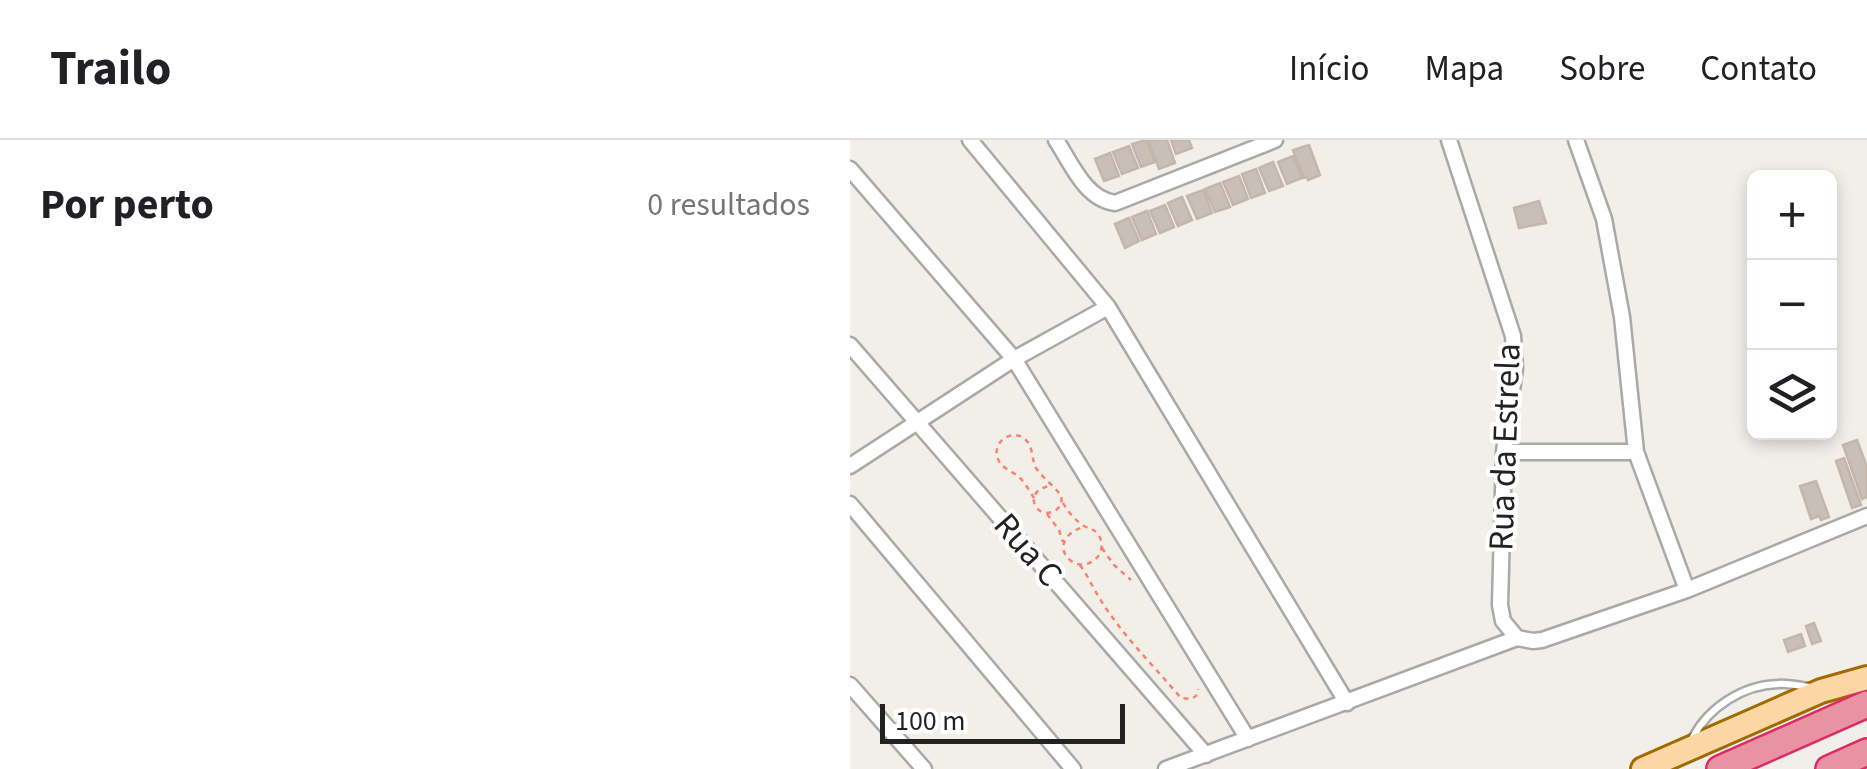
<!DOCTYPE html>
<html lang="pt">
<head>
<meta charset="utf-8">
<style>
	:root { --surface:#fff; --page:#f2f2f2; --text:#202124; --muted:#757577; --line:#e0e0e0 }
	body { margin:0; font-family:"Source Sans 3",sans-serif; background:var(--page); color:var(--text) }
	.controls { position:absolute; right:30px; top:30px; display:grid; overflow:hidden; border-radius:15px; box-shadow:0 5px 15px #0003 }
	.controls button { width:90px; height:90px; display:grid; place-items:center; padding:0; border:0; border-bottom:2px solid var(--line); background:var(--surface); color:var(--text); font:50px sans-serif }
	.scale { position:absolute; left:30px; bottom:25px; width:245px; box-sizing:border-box; padding-left:10px; border:5px solid #222; border-top:0; font-size:28px; line-height:35px; white-space:nowrap; color:#222; -webkit-text-stroke:8px #fff; paint-order:stroke }
	.list { margin:0; padding:0; list-style:none }
	h2 { display:flex; justify-content:space-between; align-items:center; height:130px; margin:0; padding:0 40px; font-size:42px }
	h2 small { font-size:32px; font-weight:400; color:var(--muted) }
	.icon { flex:none; width:55px; height:55px; fill:none; stroke:currentColor; stroke-width:2; stroke-linecap:round; stroke-linejoin:round }
	.map { position:relative; flex:none; width:1017px; height:629px; overflow:hidden }
	header { display:flex; align-items:center; gap:60px; box-sizing:border-box; height:140px; padding:0 50px; background:var(--surface); border-bottom:2px solid var(--line) }
	header strong { font-size:48px }
	nav { display:flex; gap:55px; margin-inline-start:auto; font-size:35px }
	main { display:flex }
	aside { flex:1; background:var(--surface) }
	.map>svg:first-child { display:block }
	.building { fill:#c7bfb8; stroke:#c4b6ab; stroke-width:2.5 }
	.lines { fill:none; stroke-linecap:round; stroke-linejoin:round }
	.lane-casing { stroke:#a9a9a9; stroke-width:11 }
	.street-casing { stroke:#a9a9a9; stroke-width:19 }
	.primary-casing { stroke:#a06b00; stroke-width:28 }
	.highway-casing { stroke:#dc2a67; stroke-width:30 }
	.path { stroke:#fa8072; stroke-width:2.5; stroke-dasharray:5 5; stroke-linecap:butt }
	.lane { stroke:#fff; stroke-width:6 }
	.street { stroke:#fff; stroke-width:14 }
	.primary { stroke:#fcd6a4; stroke-width:22 }
	.highway { stroke:#e892a2; stroke-width:25 }
	.labels { text-anchor:middle; dominant-baseline:central; stroke-width:8; stroke-linejoin:round; paint-order:stroke }
	.street-label { font-size:35px; fill:#222; stroke:#fff }
</style>
</head>
<body>
<header>
<strong>Trailo</strong>
<nav><a>Início</a><a>Mapa</a><a>Sobre</a><a>Contato</a></nav>
</header>
<main>
<aside>
<h2>Por perto<small>0 resultados</small></h2>
<ul class="list">
</ul>
</aside>
<div class="map">
<svg width="1017" height="629" viewBox="0 0 1017 629">
	<rect width="100%" height="100%" fill="#f2efe9"/>
	<!-- building -->
	<path class="building" d="M296 0 305 22 291 27 282 4Z
		M298 0H317L325 23 309 29Z
		M321 0H339L342 8 326 14Z
		M459 5 470 35 458 40 457 37 454 38 443 10Z
		M279 6 288 28 272 34 263 12Z
		M260 13 269 36 254 41 245 19Z
		M443 16 452 38 437 44 428 22Z
		M423 22 433 46 419 51 409 28Z
		M406 29 415 53 401 58 392 34Z
		M389 36 398 59 383 65 373 42Z
		M370 43 380 67 365 72 355 49Z
		M353 50 362 73 347 79 337 56Z
		M332 57 342 80 328 86 318 63Z
		M689 61 696 83 669 88 664 68Z
		M315 65 324 87 310 93 300 71Z
		M297 71 306 94 292 100 282 77Z
		M279 78 289 101 275 108 265 84Z
		M1007 300 1017 327V357L1012 359 993 305Z
		M994 318 1011 365 1002 368 986 321Z
		M966 341 979 377 971 380 969 376 961 379 950 346Z
		M964 483 971 501 962 504 956 486Z
		M951 494 955 506 938 512 934 500Z"/>
	<g class="lines">
		<defs>
			<path id="lane" d="M843 597C859 567 893 545 928 544 938 543 949 546 960 547"/>
			<path id="street" d="M120 0 258 167 497 563
				M206 0C221 23 235 59 265 63L425 0
				M599 0 663 196 665 228 654 312 650 465 653 481 667 498
				M726 0 754 79 772 177 786 312 837 450
				M0 29 164 219 398 599
				M0 205 356 615
				M654 312H786
				M0 326 164 219 258 167
				M0 364 223 629
				M667 498 683 501 692 500 837 450 1017 376
				M0 545 74 629
				M316 629 667 498"/>
			<path id="primary" d="M793 629 971 551 1017 538"/>
			<path id="highway" d="M870 629 1017 564
				M979 629 1017 612"/>
		</defs>
		<!-- lane casing -->
		<use href="#lane" class="lane-casing"/>
		<!-- street casing -->
		<use href="#street" class="street-casing"/>
		<!-- primary casing -->
		<use href="#primary" class="primary-casing"/>
		<!-- highway casing -->
		<use href="#highway" class="highway-casing"/>
		<!-- path -->
		<path class="path" d="M184 358C180 352 176 344 171 339 164 331 151 329 148 319 141 302 162 288 175 299 184 307 181 319 186 328 191 336 210 352 211 356 215 371 194 379 186 367 179 355 190 347 200 346
			M213 363C218 372 225 380 234 386 241 390 243 388 248 394 261 413 237 434 220 420 204 406 220 389 235 387
			M197 374 209 390 213 402
			M252 408 264 425 281 440
			M230 425C238 436 243 448 250 459 272 495 304 526 331 558L341 559 346 556 348 549"/>
		<!-- lane -->
		<use href="#lane" class="lane"/>
		<!-- street -->
		<use href="#street" class="street"/>
		<!-- primary -->
		<use href="#primary" class="primary"/>
		<!-- highway -->
		<use href="#highway" class="highway"/>
	</g>
	<g class="labels">
		<!-- street labels -->
		<g class="street-label">
			<text transform="translate(655 307) rotate(-88)">Rua da Estrela</text>
			<text transform="translate(178 410) rotate(49)">Rua C</text>
		</g>
	</g>
</svg>
<div class="controls">
<button>+</button>
<button>−</button>
<button><svg class="icon" aria-label="layers" viewBox="0 0 24 24"><path d="M12 4l9 5-9 5-9-5zM3 14l9 5 9-5"/></svg></button>
</div>
<div class="scale">100 m</div>
</div>
</main>
</body>
</html>
